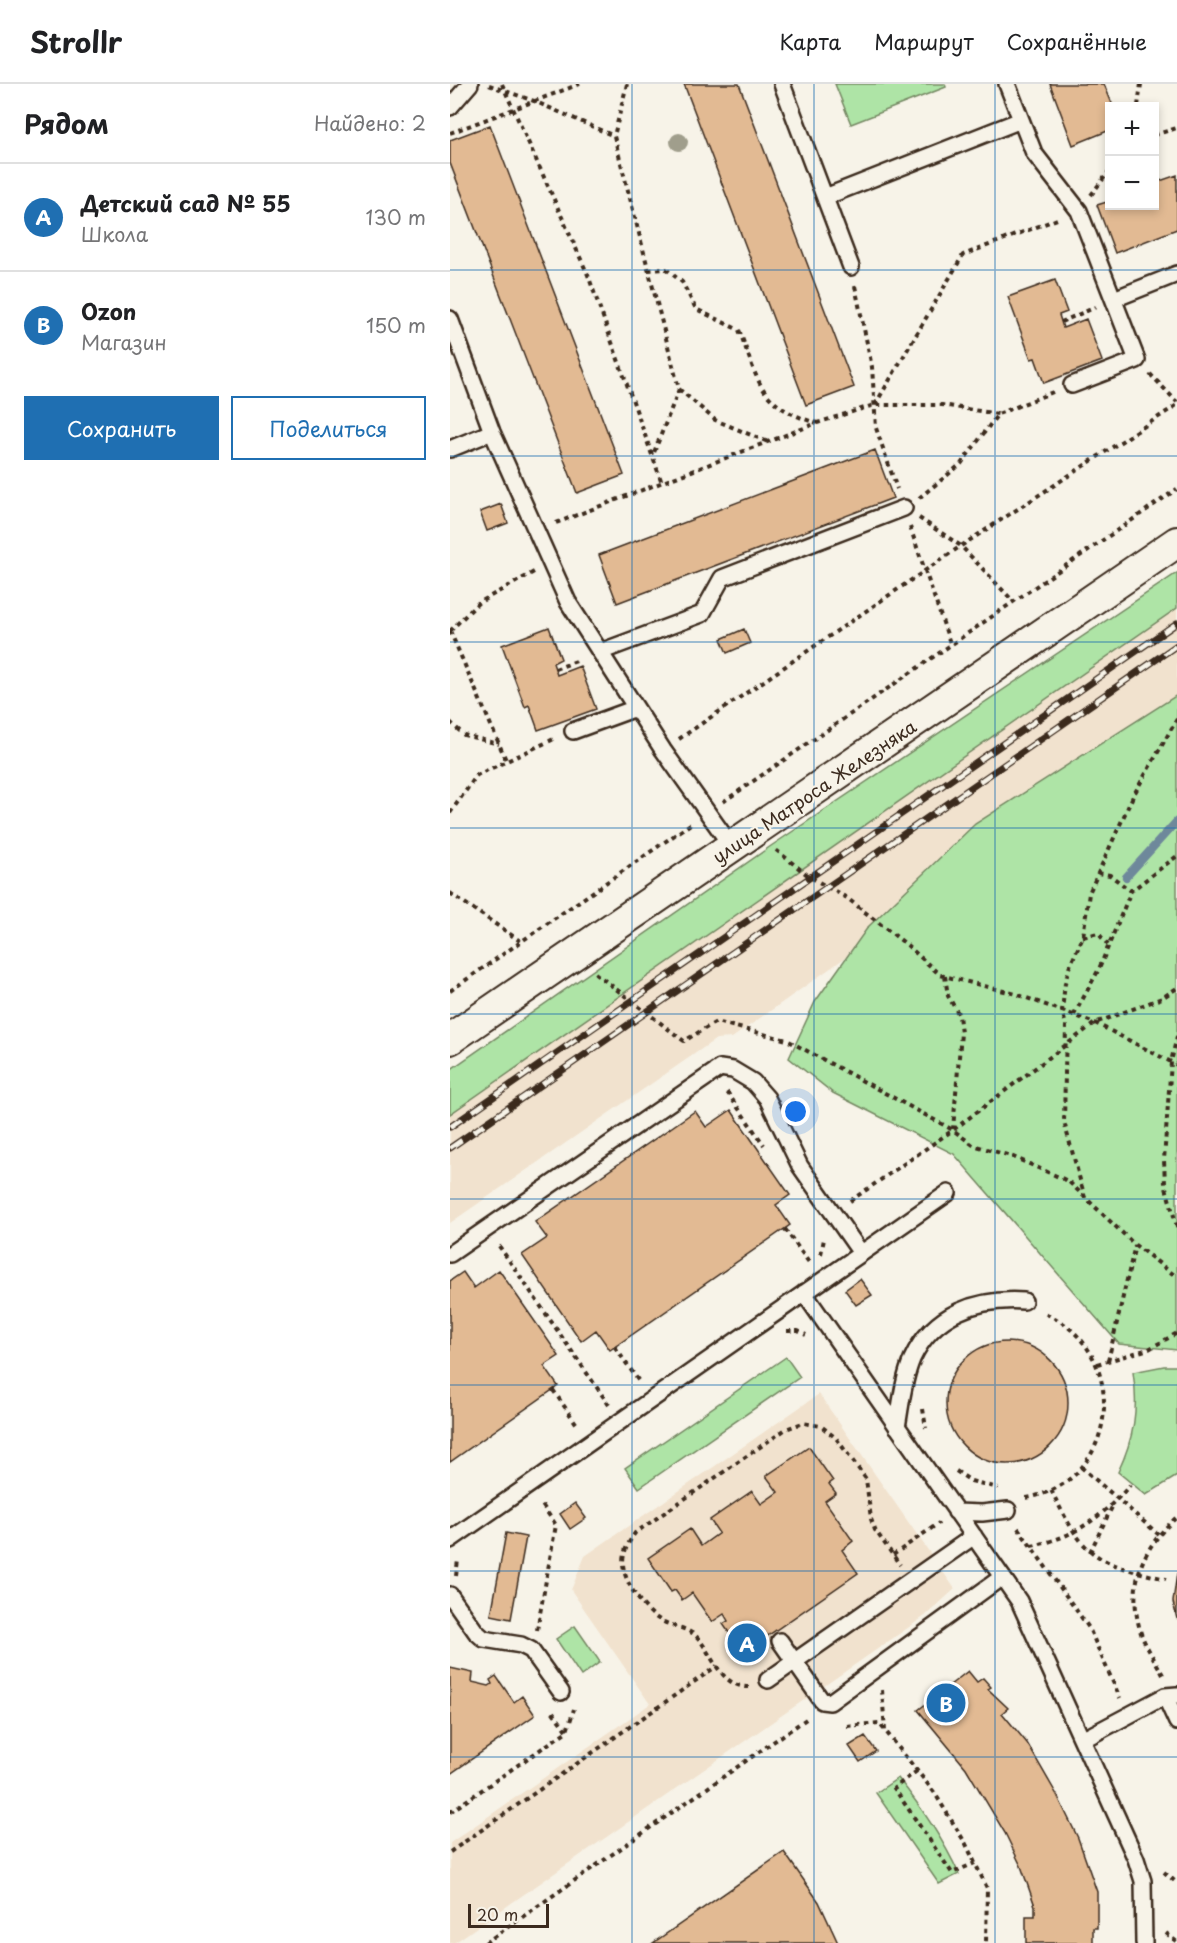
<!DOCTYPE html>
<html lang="ru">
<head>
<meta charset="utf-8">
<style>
	:root { --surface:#fff; --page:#f2f2f2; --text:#202124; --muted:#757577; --line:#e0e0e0; --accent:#1f6fb2 }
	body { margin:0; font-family:"Playpen Sans",sans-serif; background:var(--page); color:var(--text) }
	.controls { position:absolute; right:18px; top:18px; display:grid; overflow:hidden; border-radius:0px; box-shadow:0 3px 9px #0003 }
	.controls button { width:54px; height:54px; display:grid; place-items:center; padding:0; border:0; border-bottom:2px solid var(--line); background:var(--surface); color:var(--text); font:30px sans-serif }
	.scale { position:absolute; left:18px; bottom:15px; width:81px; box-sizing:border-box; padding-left:6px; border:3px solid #3b2a1e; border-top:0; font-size:16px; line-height:21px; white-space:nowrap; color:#3b2a1e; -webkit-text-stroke:4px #f7f3e8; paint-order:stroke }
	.you { position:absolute; left:346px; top:1028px; width:21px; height:21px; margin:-15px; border:4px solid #fff; border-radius:50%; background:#1a73e8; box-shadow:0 0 0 9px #1a73e833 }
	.badge { display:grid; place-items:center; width:39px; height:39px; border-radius:50%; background:var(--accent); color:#fff; font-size:20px; font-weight:700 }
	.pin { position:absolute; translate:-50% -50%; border:3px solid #fff; box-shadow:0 2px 6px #0006 }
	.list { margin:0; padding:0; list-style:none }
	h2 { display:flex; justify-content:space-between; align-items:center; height:78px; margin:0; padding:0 24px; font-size:26px }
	h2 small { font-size:20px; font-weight:400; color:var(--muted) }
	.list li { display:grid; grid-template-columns:39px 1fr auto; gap:18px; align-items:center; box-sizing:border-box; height:108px; padding:0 24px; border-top:2px solid var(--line) }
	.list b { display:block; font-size:22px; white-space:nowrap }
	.list p { margin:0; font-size:20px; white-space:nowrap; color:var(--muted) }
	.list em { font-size:20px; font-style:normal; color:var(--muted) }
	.actions { display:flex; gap:12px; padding:18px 24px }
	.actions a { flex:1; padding:14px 0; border:2px solid var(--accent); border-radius:0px; text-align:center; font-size:21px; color:var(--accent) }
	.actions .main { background:var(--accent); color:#fff }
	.map { position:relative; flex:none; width:727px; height:1859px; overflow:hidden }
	header { display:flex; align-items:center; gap:36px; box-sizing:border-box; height:84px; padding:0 30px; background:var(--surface); border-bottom:2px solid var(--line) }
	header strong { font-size:28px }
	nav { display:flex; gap:33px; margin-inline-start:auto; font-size:21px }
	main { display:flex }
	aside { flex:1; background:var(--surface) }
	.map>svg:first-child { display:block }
	.built { fill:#f1e2ce }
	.green { fill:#aee4a6; stroke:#748762; stroke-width:1.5 }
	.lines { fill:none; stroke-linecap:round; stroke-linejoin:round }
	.stream { stroke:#6e889b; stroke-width:8 }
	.building { fill:#e2ba93; stroke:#3b2a1e; stroke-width:1.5 }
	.lane-casing { stroke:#3b2a1e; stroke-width:20 }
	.street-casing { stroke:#3b2a1e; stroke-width:34 }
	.path { stroke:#3b2a1e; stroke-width:4; stroke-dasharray:4.5 4.5; stroke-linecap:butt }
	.lane { stroke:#f7f3e8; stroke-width:15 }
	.street { stroke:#f7f3e8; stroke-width:30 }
	.rail-casing { stroke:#3b2a1e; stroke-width:7 }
	.rail { stroke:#f7f3e8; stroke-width:4.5; stroke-dasharray:14; stroke-linecap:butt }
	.tree { fill:#a09e8c }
	.grid { fill:none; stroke:#1f6fb2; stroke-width:1.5; stroke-opacity:0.55 }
	.labels { text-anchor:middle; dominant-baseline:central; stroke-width:4.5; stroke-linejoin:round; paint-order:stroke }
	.street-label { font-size:18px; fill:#3b2a1e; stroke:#f7f3e8 }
</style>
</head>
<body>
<header>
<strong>Strollr</strong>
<nav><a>Карта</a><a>Маршрут</a><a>Сохранённые</a></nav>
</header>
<main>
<aside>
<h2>Рядом<small>Найдено: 2</small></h2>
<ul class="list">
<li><span class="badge">A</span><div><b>Детский сад № 55</b><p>Школа</p></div><em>130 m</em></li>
<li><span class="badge">B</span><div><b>Ozon</b><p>Магазин</p></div><em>150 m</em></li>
</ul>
<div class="actions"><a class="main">Сохранить</a><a>Поделиться</a></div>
</aside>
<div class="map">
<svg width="727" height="1859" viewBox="0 0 727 1859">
	<rect width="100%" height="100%" fill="#f7f3e8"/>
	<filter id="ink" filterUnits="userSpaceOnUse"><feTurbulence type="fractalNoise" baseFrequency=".0167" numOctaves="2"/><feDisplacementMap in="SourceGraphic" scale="12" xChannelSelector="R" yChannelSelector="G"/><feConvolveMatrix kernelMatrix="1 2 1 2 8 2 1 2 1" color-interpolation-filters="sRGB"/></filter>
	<g filter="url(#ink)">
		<!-- built -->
		<path class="built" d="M727 494V638L282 954 266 955 0 1139V995Z
			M369 1310 505 1505 475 1532 4 1859H0V1759L200 1620 121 1506 135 1472Z"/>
		<!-- green -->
		<path class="green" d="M385 0H495L496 3 401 40Z
			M727 489V524L0 1030V986L321 762Z
			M727 611V1266L669 1260 504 1070 383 1009 339 974 365 918 418 843 525 740Z
			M336 1273 350 1293 189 1404 175 1384Z
			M714 1282H727V1392L696 1411 668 1388C684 1354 689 1325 683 1288Z
			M125 1542 150 1578 131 1592 106 1555Z
			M448 1694C472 1724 493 1755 509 1790L489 1800 426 1709Z"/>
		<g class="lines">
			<!-- stream -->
			<path class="stream" d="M676 793 727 737"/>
		</g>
		<!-- building -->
		<path class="building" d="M234 0H289L404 303 356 321Z
			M600 0H654L663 22H660V46L623 61Z
			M40 41 174 391 127 409 0 79V56Z
			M727 91V145L665 169 647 121 660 117V122H704V99Z
			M605 196 617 228 609 231 613 244 636 235 652 277 594 299 585 274 581 275 558 213Z
			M425 366 443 414 167 519 149 471Z
			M51 420 58 439 37 447 30 428Z
			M99 543 111 575 103 579 107 591 130 582 146 625 88 646 79 621 75 623 52 561Z
			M294 545 300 559 277 569 271 555Z
			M281 1026 340 1111 326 1121 340 1141 160 1266 146 1246 131 1257 72 1171 97 1154 85 1138 245 1027 256 1043Z
			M49 1186 109 1272 94 1282 108 1302 0 1378V1197L13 1188 24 1204Z
			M410 1195 422 1211 406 1221 395 1206Z
			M496 1319a61 61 0 1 1 122 0a61 61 0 1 1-122 0Z
			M359 1363 383 1397 379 1400 386 1409 375 1417 403 1457 392 1466 408 1489 293 1569 273 1540 278 1537 274 1530 262 1538 242 1509 232 1516 225 1506 221 1508 198 1474 240 1445 251 1462 269 1449 260 1436 302 1407 311 1420 328 1408 316 1392Z
			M125 1419 136 1434 120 1445 110 1430Z
			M56 1449 76 1453 61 1535 41 1531Z
			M727 1489V1535L723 1518Z
			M0 1584 23 1589 22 1598 39 1602 42 1600 40 1596 46 1592 64 1618 72 1612 85 1631 0 1690Z
			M518 1587 527 1598 533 1594 541 1603 538 1605 558 1624 552 1629 577 1659 607 1711 628 1754 647 1808V1844H643V1859H576V1832H585V1822L571 1782 555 1749 516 1684 468 1626Z
			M415 1652 426 1667 410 1678 399 1662Z
			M334 1768 369 1818 388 1859H203Z"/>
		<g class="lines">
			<defs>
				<path id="lane" d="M332 0 401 183
					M557 0 584 69 629 127 687 276 622 301
					M0 23 20 0
					M375 113 571 36
					M664 215 727 190
					M0 235 42 348 118 518 213 666 282 763
					M0 365 42 348
					M150 568 252 530 272 494 454 424
					M123 647 186 624
					M0 1170 270 984 283 986 303 998 317 1014 350 1082 411 1169
					M354 1209 569 1517 686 1775 693 1797 694 1859
					M447 1343C451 1321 453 1296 462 1275 483 1229 528 1214 574 1217
					M506 1428 532 1429 558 1426
					M0 1456 498 1109
					M0 1511 26 1548 34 1555 71 1561 81 1566 111 1608
					M330 1557 372 1617 380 1618 552 1493
					M318 1596 524 1452
					M715 1612 727 1638
					M632 1656 715 1612 727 1611"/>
				<path id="street" d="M0 955 727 458"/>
			</defs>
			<!-- lane casing -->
			<use href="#lane" class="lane-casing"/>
			<!-- street casing -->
			<use href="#street" class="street-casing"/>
			<!-- path -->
			<path class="path" d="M52 0 138 191 212 399
				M177 0 164 52 229 305 203 371
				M39 1 84 17 164 52
				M688 22 691 0
				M0 49 130 0
				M704 51 727 44
				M641 111 660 86
				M198 186 216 185 232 198 246 225 289 246C309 297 308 322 367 339
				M405 202 422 283 426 344 447 405
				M611 238 646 223
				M700 290 727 318
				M229 305 265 336 318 358
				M425 321 513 171 610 134
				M469 414 511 380 548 330 603 308
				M469 434 511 462 563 517
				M106 439 367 339 424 321H492L548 330
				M460 443 501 562
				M0 547 56 676
				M0 547 28 519 84 488
				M105 585 129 576
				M0 638 14 651 49 660
				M229 655 511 462 727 321
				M273 718 727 405
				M0 729 27 691 106 654
				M326 766 360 793 397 814 457 861 490 891 566 910 645 939 727 981
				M648 789 660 791 681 807
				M0 809 73 859
				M633 853 648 849 658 861
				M145 889 234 957 266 938 337 956 503 1046 523 1061 561 1072 618 1097 685 1161 727 1193
				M495 892 498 912 509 931 511 949 503 1045
				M0 907 242 739
				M624 931 649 885 681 807 727 772
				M727 952 721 978 714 1076 715 1100 727 1143
				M277 1008 314 1061
				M635 1114 614 1038 616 941 612 927 615 899 619 884 633 853 639 809 683 712 727 635
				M400 1117 503 1046 645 939 712 914 727 904
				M335 1145 360 1180
				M49 1162 159 1321
				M371 1170 374 1155
				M337 1247H348L356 1251
				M165 1263 190 1299
				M658 1277 685 1161
				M647 1280 699 1265 727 1249
				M103 1306 128 1342
				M473 1325 476 1344
				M631 1383 708 1450
				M506 1387 521 1397 548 1404
				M601 1406C635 1474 643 1478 716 1495
				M576 1414C673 1398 681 1263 592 1228
				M568 1444 639 1544 670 1614
				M581 1462C624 1454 652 1433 680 1401
				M640 1468 662 1423
				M443 1471 489 1439
				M6 1492 8 1476
				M87 1546 106 1441 90 1418
				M713 1591C706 1577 694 1561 690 1546 677 1499 692 1464 727 1433
				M299 1603C271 1603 263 1572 248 1554 238 1543 222 1543 210 1536 194 1527 173 1497 173 1479 173 1467 179 1458 185 1449L336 1345 353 1339 371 1342 386 1354 416 1395 421 1435 425 1446 450 1481
				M432 1606 435 1647
				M103 1628 116 1646
				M397 1642 429 1639 484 1708 516 1760 537 1804 536 1859
				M467 1687 444 1704 502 1789 525 1779
				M0 1728 117 1647 124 1625
				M0 1768 267 1582
				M714 1788 727 1799
				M716 1849 727 1858
				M35 1859 359 1633"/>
			<!-- lane -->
			<use href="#lane" class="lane"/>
			<!-- street -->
			<use href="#street" class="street"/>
			<defs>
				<path id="rail" d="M0 1043 727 539
					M0 1064 727 561"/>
			</defs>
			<!-- rail casing -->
			<use href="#rail" class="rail-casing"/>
			<!-- rail -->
			<use href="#rail" class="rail"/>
		</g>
		<!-- trees -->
		<circle class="tree" cx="229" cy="58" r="9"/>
	</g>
	<!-- grid -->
	<path class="grid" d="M182 0V1859M364 0V1859M545 0V1859M0 186H727M0 372H727M0 558H727M0 744H727M0 930H727M0 1115H727M0 1301H727M0 1487H727M0 1673H727"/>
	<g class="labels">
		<!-- street labels -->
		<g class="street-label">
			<text transform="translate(364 707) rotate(-34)">улица Матроса Железняка</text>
		</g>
	</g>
</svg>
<div class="controls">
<button>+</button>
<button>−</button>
</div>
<div class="scale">20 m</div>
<div class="you"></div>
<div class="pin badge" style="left:297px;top:1559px">A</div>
<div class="pin badge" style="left:496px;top:1619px">B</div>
</div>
</main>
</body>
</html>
